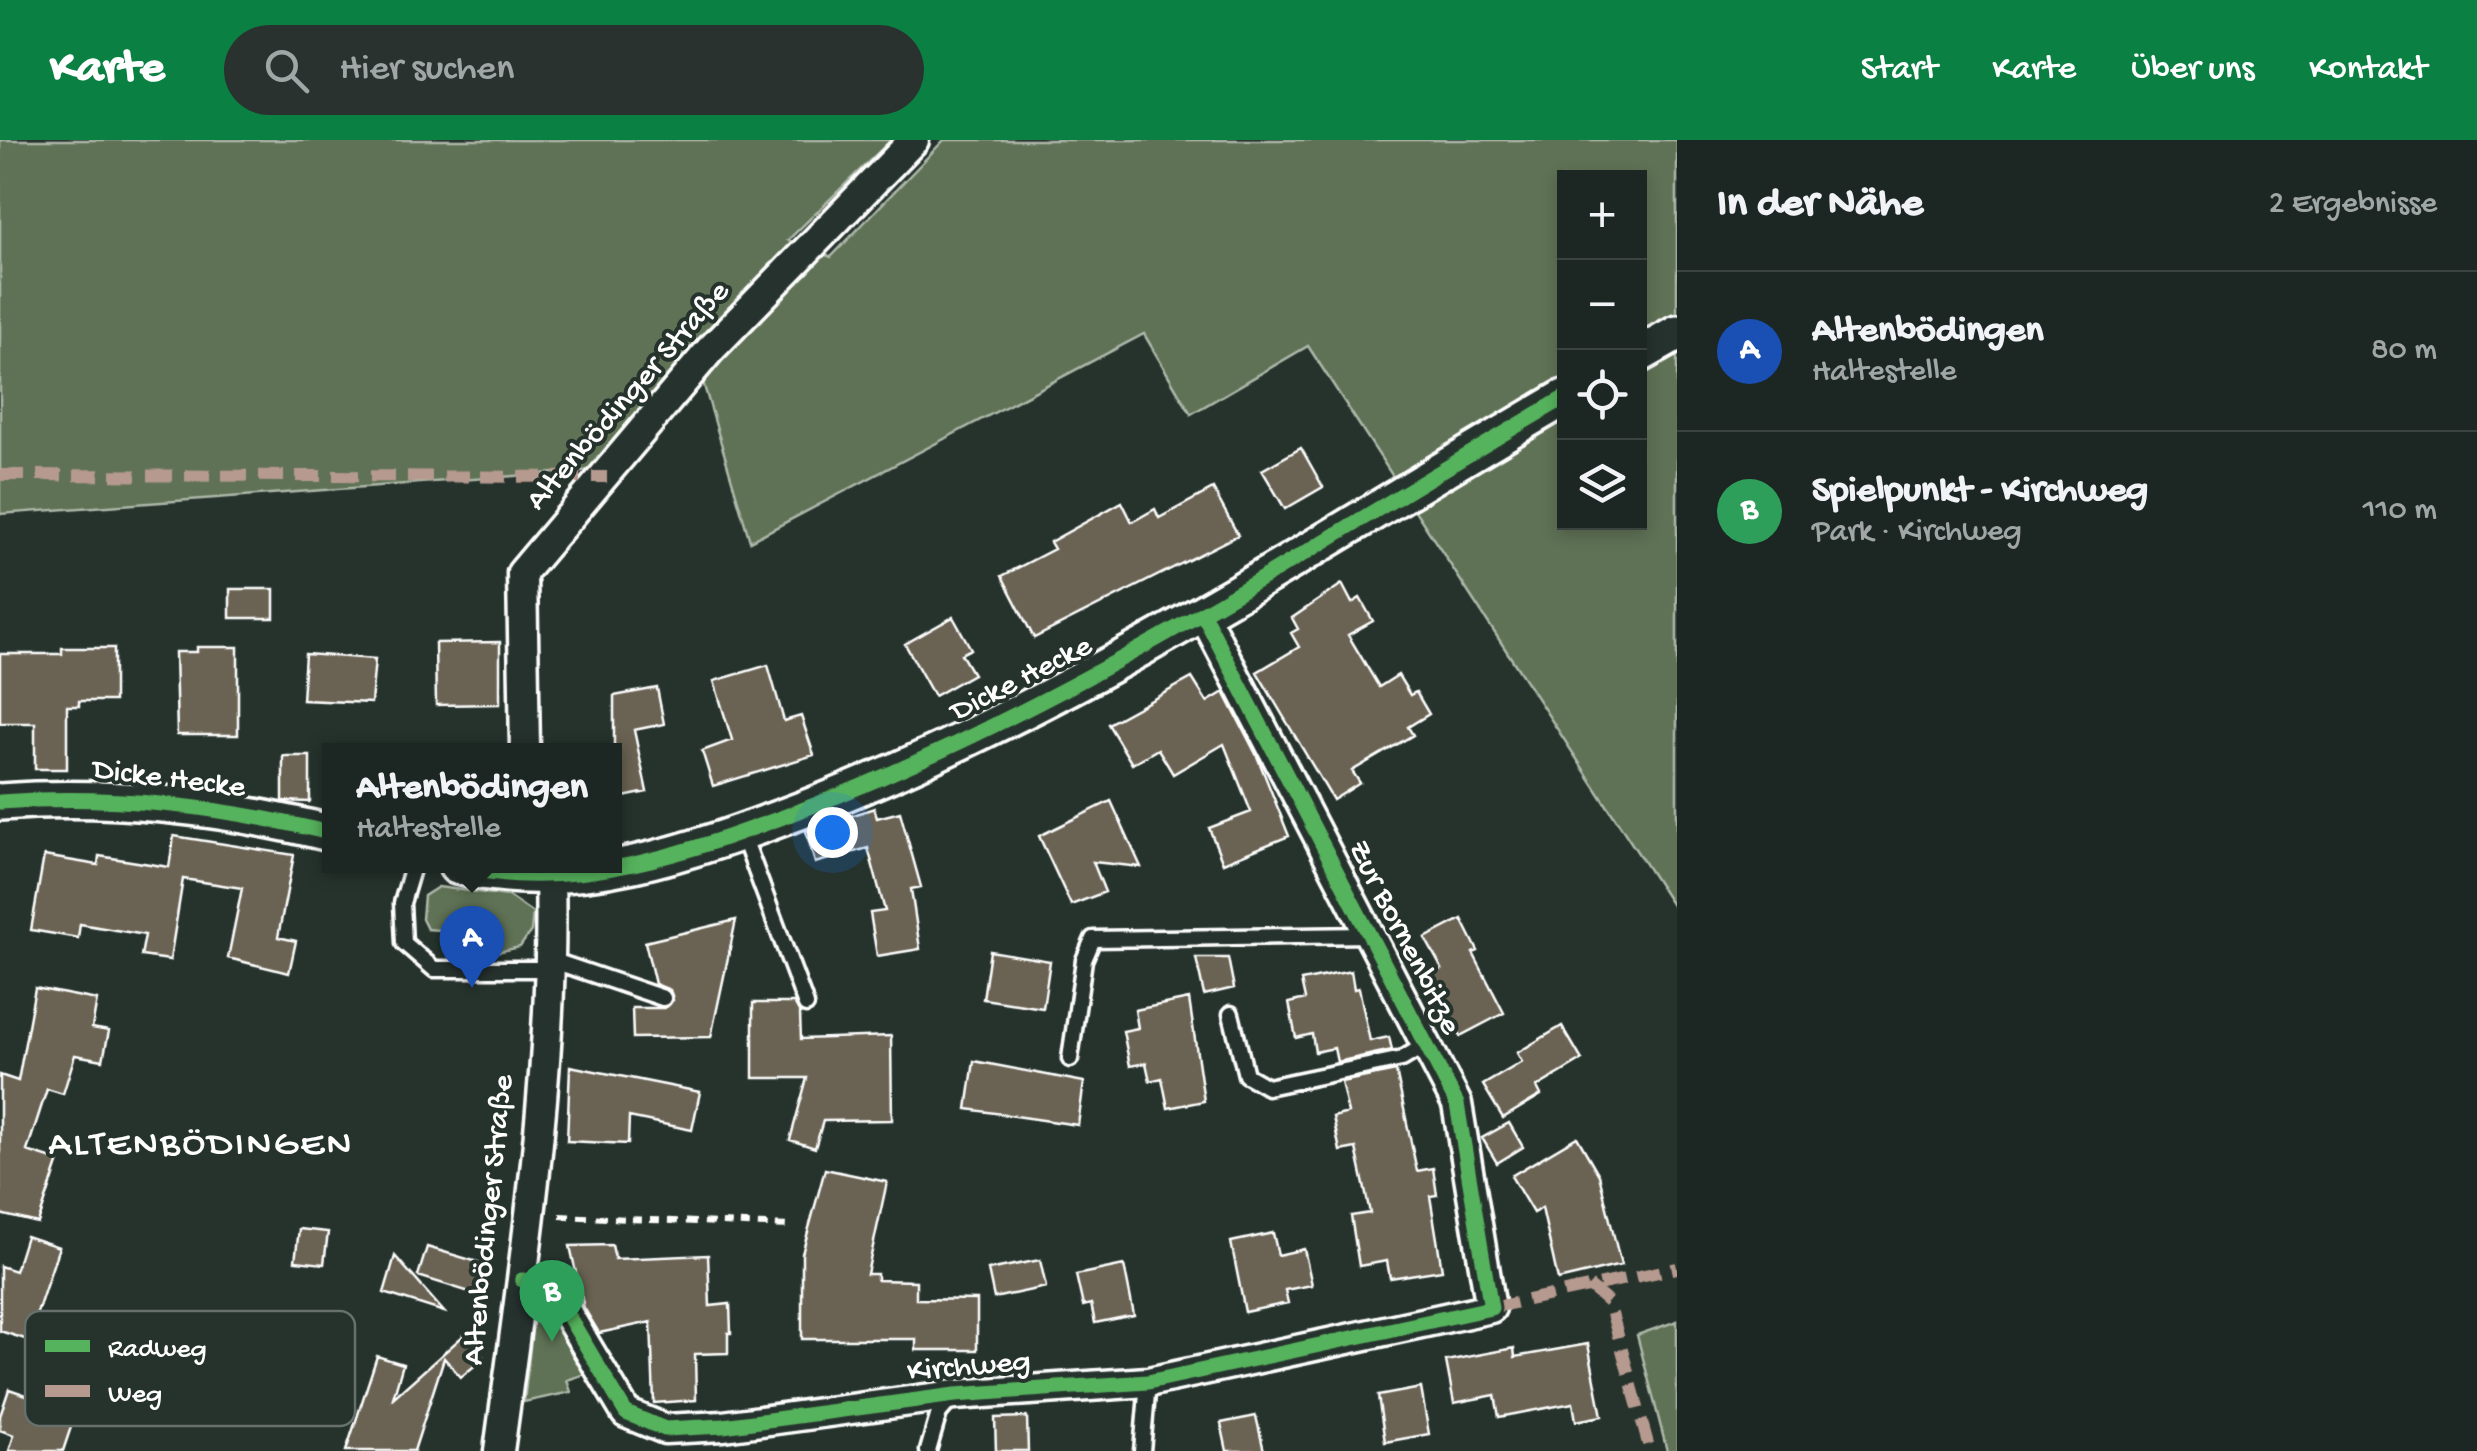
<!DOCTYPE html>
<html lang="de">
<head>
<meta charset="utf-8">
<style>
	:root { --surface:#1c2622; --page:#29322f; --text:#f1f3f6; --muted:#a0a5a5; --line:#3a4340; --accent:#0b8043 }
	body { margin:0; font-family:"Gochi Hand",sans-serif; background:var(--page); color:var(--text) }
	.controls { position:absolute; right:30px; top:30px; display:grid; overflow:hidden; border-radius:0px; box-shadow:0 5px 15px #0003 }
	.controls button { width:90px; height:90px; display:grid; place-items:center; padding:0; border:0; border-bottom:2px solid var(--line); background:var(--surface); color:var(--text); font:50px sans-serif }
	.you { position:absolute; left:832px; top:692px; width:35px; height:35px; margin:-25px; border:8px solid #fff; border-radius:50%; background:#1a73e8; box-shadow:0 0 0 15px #1a73e833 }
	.badge { display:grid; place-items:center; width:65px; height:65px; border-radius:50%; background:var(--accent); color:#fff; font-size:32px; font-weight:700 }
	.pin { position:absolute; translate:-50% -82px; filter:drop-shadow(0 2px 5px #0008) }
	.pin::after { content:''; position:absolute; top:52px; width:35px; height:30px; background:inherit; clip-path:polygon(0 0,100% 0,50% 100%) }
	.popup { position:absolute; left:322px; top:603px; width:300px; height:130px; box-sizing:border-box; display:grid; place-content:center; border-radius:0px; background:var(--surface); filter:drop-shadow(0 2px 8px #0005); font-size:32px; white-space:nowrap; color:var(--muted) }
	.popup b { font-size:38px; color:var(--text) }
	.popup::after { content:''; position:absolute; left:50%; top:100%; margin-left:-20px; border:20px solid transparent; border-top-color:var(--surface) }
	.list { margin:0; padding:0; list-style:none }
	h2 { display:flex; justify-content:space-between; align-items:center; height:130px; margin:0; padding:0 40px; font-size:42px }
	h2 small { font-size:32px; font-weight:400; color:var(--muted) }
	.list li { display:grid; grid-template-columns:65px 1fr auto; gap:30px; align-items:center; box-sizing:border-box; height:160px; padding:0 40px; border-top:2px solid var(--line) }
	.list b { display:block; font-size:38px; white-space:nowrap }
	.list p { margin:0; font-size:32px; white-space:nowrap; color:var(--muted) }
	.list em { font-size:32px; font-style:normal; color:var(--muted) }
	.icon { flex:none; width:55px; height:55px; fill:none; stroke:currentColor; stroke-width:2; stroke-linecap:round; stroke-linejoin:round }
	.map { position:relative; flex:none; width:1677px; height:1311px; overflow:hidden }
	header { display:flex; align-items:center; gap:60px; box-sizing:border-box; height:140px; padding:0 50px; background:var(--accent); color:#fff }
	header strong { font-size:48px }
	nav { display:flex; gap:55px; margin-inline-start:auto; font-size:35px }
	.search { width:700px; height:90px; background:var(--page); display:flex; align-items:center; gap:25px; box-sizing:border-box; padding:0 35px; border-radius:55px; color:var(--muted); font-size:38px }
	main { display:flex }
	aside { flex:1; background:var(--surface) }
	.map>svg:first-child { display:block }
	.green { fill:#5e7255; stroke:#aeb8aa; stroke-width:2.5; fill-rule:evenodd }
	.building { fill:#6b6453; stroke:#fff; stroke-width:2.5 }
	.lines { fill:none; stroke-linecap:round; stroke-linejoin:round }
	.service-casing { stroke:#fff; stroke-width:21 }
	.minor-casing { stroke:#fff; stroke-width:35 }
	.tertiary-casing { stroke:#fff; stroke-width:42 }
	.path { stroke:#fff; stroke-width:6; stroke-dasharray:10 8; stroke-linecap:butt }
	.service { stroke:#26332d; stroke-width:14 }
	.minor { stroke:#26332d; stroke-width:28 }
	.tertiary { stroke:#26332d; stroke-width:35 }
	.quiet { stroke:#b69a8f; stroke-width:12; stroke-dasharray:25 12; stroke-linecap:butt }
	.cycleway-casing { stroke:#26332d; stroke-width:21 }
	.cycleway { stroke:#56b35d; stroke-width:15 }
	.tree { fill:#768176 }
	.labels { text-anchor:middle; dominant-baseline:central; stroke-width:8; stroke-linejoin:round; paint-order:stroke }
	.street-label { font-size:32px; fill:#fff; stroke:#26332d }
	.quarter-label { font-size:38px; letter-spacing:2.5px; fill:#fff; stroke:#26332d }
	.key { fill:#26332d; stroke:#67706c; stroke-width:2.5 }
	.key-label { font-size:28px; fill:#fff }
</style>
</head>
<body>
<header>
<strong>Karte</strong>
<div class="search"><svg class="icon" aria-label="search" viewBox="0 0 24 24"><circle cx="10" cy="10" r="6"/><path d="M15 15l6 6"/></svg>Hier suchen</div>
<nav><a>Start</a><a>Karte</a><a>Über uns</a><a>Kontakt</a></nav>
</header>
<main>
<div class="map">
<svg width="1677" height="1311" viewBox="0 0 1677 1311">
	<rect width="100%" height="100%" fill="#26332d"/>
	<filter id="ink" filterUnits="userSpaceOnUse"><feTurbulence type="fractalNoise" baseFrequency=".01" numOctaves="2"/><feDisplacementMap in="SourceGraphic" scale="20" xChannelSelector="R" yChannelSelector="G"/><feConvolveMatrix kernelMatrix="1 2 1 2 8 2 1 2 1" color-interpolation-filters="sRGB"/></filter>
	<g filter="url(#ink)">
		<!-- green -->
		<path class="green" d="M0 0H891L788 100 831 117 944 0H1677V773L1308 206 1191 274 1144 194 750 401 695 215 595 330 0 374ZM1564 38H1640V382H1564Z
			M438 747 508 756 533 773 531 791 520 807 489 814 492 794 427 789 422 779 424 756Z
			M552 1168 591 1232 567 1240 571 1252 524 1262 534 1172Z
			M1677 1181V1311H1667L1637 1195Z"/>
		<!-- building -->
		<path class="building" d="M1301 308 1323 347 1285 369 1262 330Z
			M1213 349 1238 395 1034 498 1002 436 1054 409 1050 402 1122 362 1132 382 1155 369 1159 378Z
			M1342 444 1352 463 1360 458 1373 481 1348 495 1379 547 1398 535 1410 555 1416 552 1429 574 1408 587 1413 595 1352 631 1360 643 1333 660 1257 532 1299 507 1291 493 1298 489 1292 478Z
			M230 449H274V478H230Z
			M953 477 971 509 961 514 973 534 934 556 905 504Z
			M500 502V564L436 565 435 503Z
			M197 507H238V595H177L175 512H197Z
			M62 508H114V561H79V566H67V629H35V583H0V514H62Z
			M305 514 375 519 371 563 302 560Z
			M768 525 784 581 801 576 814 615 713 646 702 611 732 600 714 541Z
			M1192 538 1207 562 1224 552 1257 616 1289 696 1223 723 1209 688 1251 672 1224 604 1173 634 1158 609 1132 624 1108 584Z
			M657 548 664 584 634 590 647 652 614 659V556Z
			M283 616H310V662L283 661Z
			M1111 661 1141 727 1093 722 1105 752 1071 765 1039 696Z
			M874 668 877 678 900 672 921 747 911 749 920 809 877 816 870 773 885 771 868 708 815 723 806 691Z
			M174 696 294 715 278 797 296 801 289 833 228 818 242 748 183 739 170 820 141 816 145 795 80 784 78 798 31 790 44 716 98 725 99 716 169 727Z
			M1462 779 1478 811 1473 813 1504 873 1460 896 1428 836 1442 829 1425 798Z
			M736 780 711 897 633 898 632 868H664L673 860 670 850 655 844 645 802Z
			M990 811 1050 821 1043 868 983 859Z
			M1196 818H1228L1234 848 1204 855Z
			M1351 831 1354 849 1359 848 1370 901 1389 897 1392 910 1337 922 1334 908 1315 912 1312 894 1296 898 1289 863 1305 859 1301 841Z
			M35 848 97 860 92 888 109 891 103 920 75 915 63 954 47 949 27 1011 59 1021 38 1083 0 1074V935L18 941Z
			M1189 859 1204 961 1168 968 1162 938 1150 941 1146 923 1130 926 1123 891 1138 888 1135 870Z
			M753 863H794L800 874 801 899 891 896 892 980 823 981 815 1008 790 1000 807 938H753Z
			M1562 886 1582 920 1537 947 1541 955 1503 978 1483 945 1522 922 1517 913Z
			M974 921 1084 942 1078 985 967 969Z
			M570 926 700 952 692 990 629 977 628 1004 567 1001Z
			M1396 931 1417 1031 1433 1028 1437 1055 1430 1056 1442 1130 1390 1138 1387 1121 1359 1126 1351 1076 1370 1073 1356 1008 1340 1011 1333 977 1348 973 1341 942Z
			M1509 983 1523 1007 1497 1023 1482 998Z
			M1577 997 1599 1035 1621 1125 1558 1140 1542 1068 1533 1073 1511 1036Z
			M825 1029 887 1042 867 1134H877V1140L916 1141V1159L977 1160V1210H916V1199H802V1114Z
			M299 1089 328 1092 324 1124 295 1121Z
			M1273 1093 1278 1115 1304 1109 1312 1145 1285 1150 1288 1163 1245 1172 1231 1102Z
			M26 1096 59 1107 28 1200 0 1191V1126L15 1131Z
			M612 1105 615 1119 708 1115 710 1166 730 1164 731 1193H728V1213L695 1214 696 1260 654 1263 651 1182 599 1193 584 1168 570 1106Z
			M427 1107 488 1125 479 1155 418 1136Z
			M395 1116 444 1172 384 1153Z
			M1040 1120 1046 1147 994 1158 988 1130Z
			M1124 1125 1134 1175 1095 1183 1091 1164 1083 1166 1076 1135Z
			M464 1195 484 1218 461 1237 444 1218 414 1311H346L377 1216 403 1224 393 1258Z
			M1588 1204 1602 1276 1576 1281 1573 1263 1499 1277 1495 1255 1454 1263 1446 1221 1514 1208 1515 1217Z
			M1421 1248 1429 1294 1385 1302 1378 1256Z
			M9 1249 76 1272 63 1311H9L14 1295 0 1290V1276Z
			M1256 1276 1264 1311H1227L1221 1283Z
			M1027 1277 1028 1311H996L995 1278Z"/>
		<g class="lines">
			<defs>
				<path id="service" d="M742 693 806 865
					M413 726 402 763 404 803 434 829H551
					M551 820 663 858
					M1231 874 1246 935 1267 947 1402 919 1427 904
					M1070 919 1084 820 1093 799 1371 795
					M928 1311 939 1273 952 1258
					M1142 1311 1148 1242"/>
				<path id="minor" d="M525 610 522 433 710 210 914 0
					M522 1140 550 1145 626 1273 665 1289 723 1286 955 1255 1148 1242 1491 1168 1457 964 1203 474
					M499 1311C524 1126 555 923 550 737"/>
				<path id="tertiary" d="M1640 214 1677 193
					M0 662C113 654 219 666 330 693
					M457 726C574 755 693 711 802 670 1073 566 1314 404 1564 258"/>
			</defs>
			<!-- service casing -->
			<use href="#service" class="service-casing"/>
			<!-- minor casing -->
			<use href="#minor" class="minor-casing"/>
			<!-- tertiary casing -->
			<use href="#tertiary" class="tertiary-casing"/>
			<!-- path -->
			<path class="path" d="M560 1076 789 1086"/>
			<!-- service -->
			<use href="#service" class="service"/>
			<!-- minor -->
			<use href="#minor" class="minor"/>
			<!-- tertiary -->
			<use href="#tertiary" class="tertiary"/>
			<!-- quiet -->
			<path class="quiet" d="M0 335 607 337
				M1589 1146 1609 1163 1650 1311
				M1491 1168 1677 1128"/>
			<defs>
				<path id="cycleway" d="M0 662C113 654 219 666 330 693
					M457 726C574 755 693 711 802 670 1073 566 1314 404 1564 258
					M522 1140 550 1145 626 1273 665 1289 723 1286 955 1255 1148 1242 1491 1168 1457 964 1203 474"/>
			</defs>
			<!-- cycleway casing -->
			<use href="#cycleway" class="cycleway-casing"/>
			<!-- cycleway -->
			<use href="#cycleway" class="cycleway"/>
		</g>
		<!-- trees -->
		<circle class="tree" cx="544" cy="1176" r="12"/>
	</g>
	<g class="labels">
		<!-- street labels -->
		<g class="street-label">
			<text transform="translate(629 257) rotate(-49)">Altenbödinger Straße</text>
			<text transform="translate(1022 540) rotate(-27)">Dicke Hecke</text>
			<text transform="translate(169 640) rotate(7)">Dicke Hecke</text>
			<text transform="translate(1403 798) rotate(63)">Zur Bornenbitze</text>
			<text transform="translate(490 1080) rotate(-84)">Altenbödinger Straße</text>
			<text transform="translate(969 1228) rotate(-5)">Kirchweg</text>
		</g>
		<!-- quarter labels -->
		<g class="quarter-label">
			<text x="201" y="1006">ALTENBÖDINGEN</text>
		</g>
	</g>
	<!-- legend -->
	<rect x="25" y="1171" width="330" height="115" rx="15" class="key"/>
	<rect x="45" y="1200" width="45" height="12" fill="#56b35d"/>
	<rect x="45" y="1245" width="45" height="12" fill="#b69a8f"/>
	<g class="key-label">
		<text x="108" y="1216">Radweg</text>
		<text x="108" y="1261">Weg</text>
	</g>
</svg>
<div class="controls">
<button>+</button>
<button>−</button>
<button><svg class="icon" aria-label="locate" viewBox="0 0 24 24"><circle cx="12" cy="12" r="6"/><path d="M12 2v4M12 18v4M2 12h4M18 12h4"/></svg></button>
<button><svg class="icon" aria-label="layers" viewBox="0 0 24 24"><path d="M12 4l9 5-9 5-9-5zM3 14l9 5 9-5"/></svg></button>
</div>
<div class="you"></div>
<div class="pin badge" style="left:472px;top:848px;background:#1a4fb4">A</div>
<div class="popup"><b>Altenbödingen</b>Haltestelle</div>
<div class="pin badge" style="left:552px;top:1202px;background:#2e9e5b">B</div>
</div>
<aside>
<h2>In der Nähe<small>2 Ergebnisse</small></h2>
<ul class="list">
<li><span class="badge" style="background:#1a4fb4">A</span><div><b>Altenbödingen</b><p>Haltestelle</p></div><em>80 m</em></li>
<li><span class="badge" style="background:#2e9e5b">B</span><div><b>Spielpunkt - Kirchweg</b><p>Park · Kirchweg</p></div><em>110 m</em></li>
</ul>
</aside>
</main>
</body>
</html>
